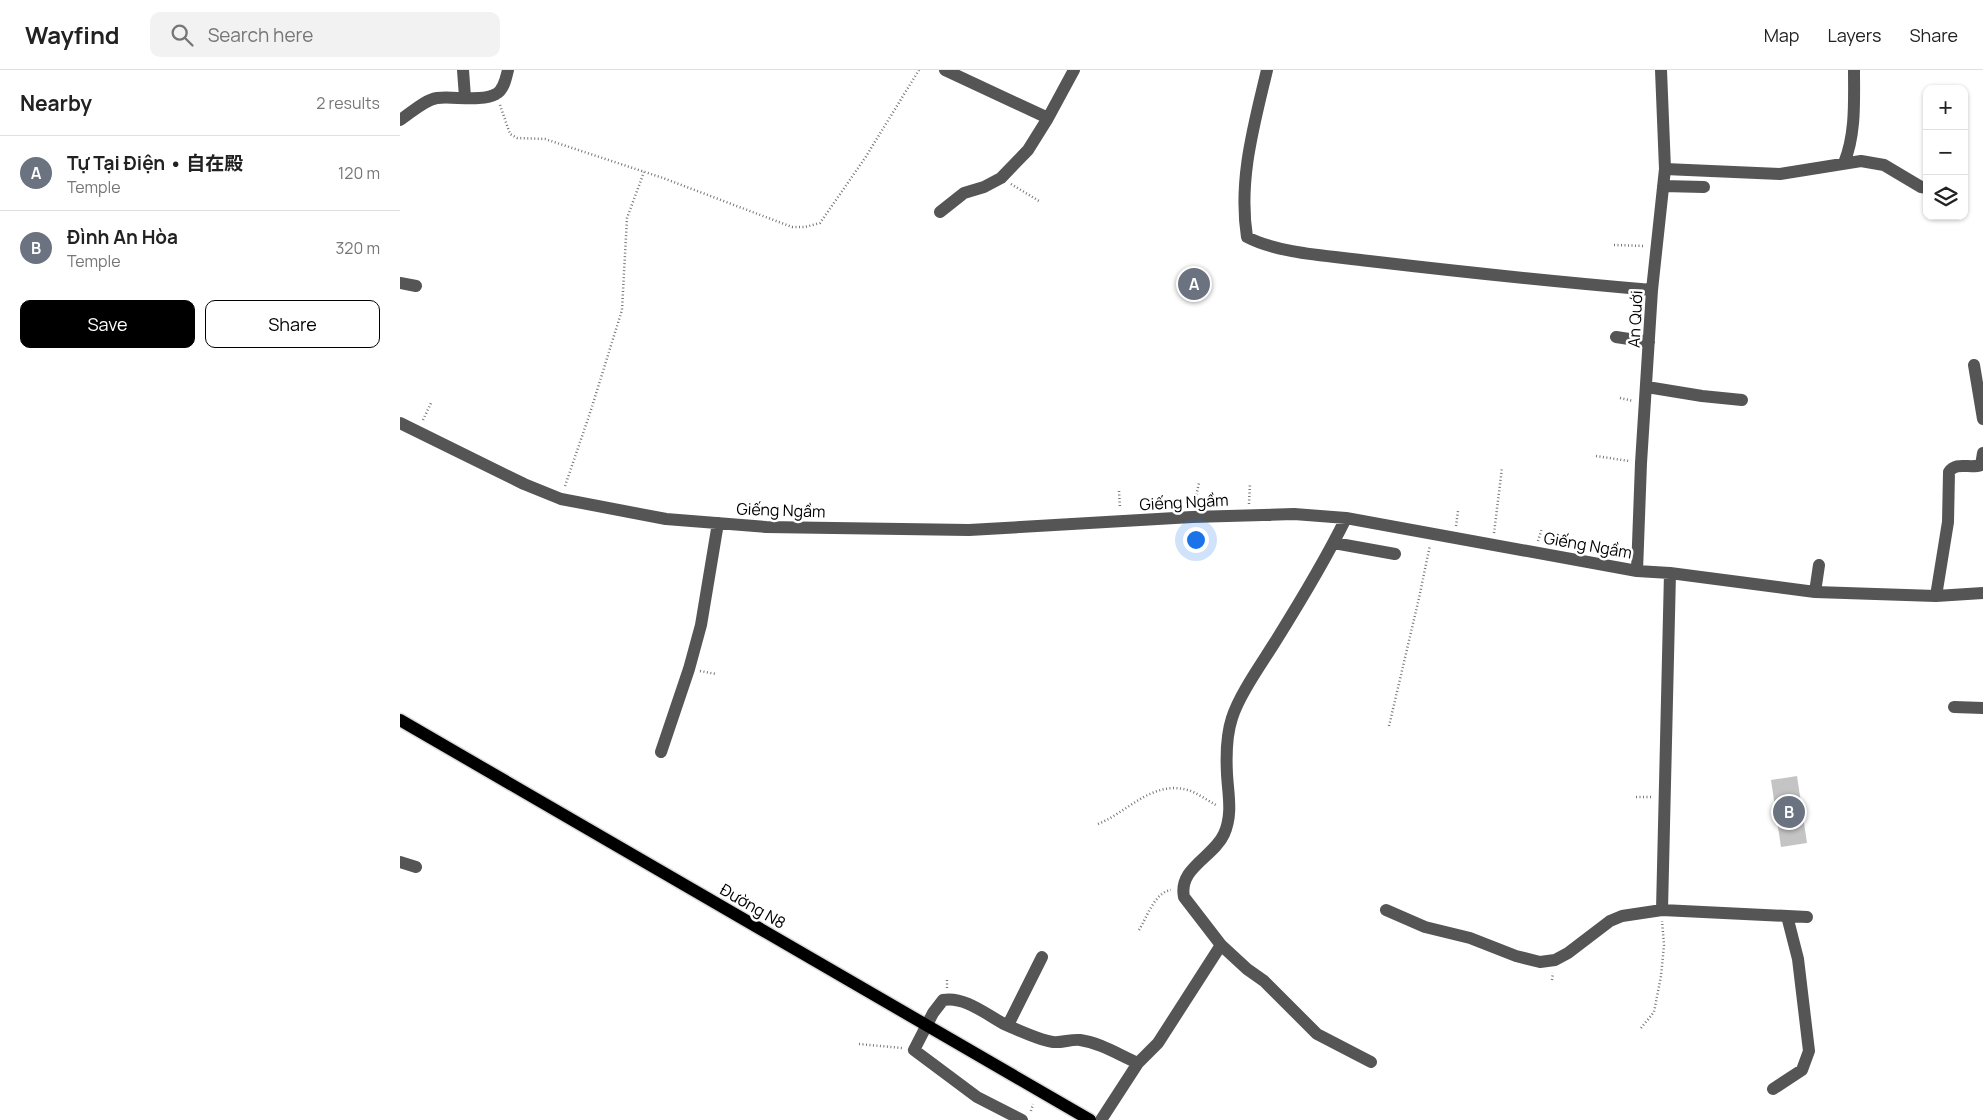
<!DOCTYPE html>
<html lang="en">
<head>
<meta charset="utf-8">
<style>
	:root { --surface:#fff; --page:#f2f2f2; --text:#222; --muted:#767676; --line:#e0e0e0; --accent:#000 }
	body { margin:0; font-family:Manrope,"Noto Sans SC",sans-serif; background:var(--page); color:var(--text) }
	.controls { position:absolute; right:15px; top:15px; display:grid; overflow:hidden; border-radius:10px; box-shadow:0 1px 4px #0004 }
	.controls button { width:45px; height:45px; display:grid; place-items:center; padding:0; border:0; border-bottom:1px solid var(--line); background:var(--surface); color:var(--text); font:25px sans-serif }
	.you { position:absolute; left:795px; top:469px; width:18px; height:18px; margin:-12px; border:4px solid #fff; border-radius:50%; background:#1a73e8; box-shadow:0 0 0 8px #1a73e833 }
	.badge { display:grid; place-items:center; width:32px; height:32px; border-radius:50%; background:var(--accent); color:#fff; font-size:16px; font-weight:700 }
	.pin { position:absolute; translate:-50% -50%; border:2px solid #fff; box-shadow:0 1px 5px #0006 }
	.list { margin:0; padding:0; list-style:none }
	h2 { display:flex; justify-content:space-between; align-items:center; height:65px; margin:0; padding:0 20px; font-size:21px }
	h2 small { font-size:16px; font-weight:400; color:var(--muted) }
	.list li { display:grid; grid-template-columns:32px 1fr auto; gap:15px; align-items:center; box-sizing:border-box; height:75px; padding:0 20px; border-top:1px solid var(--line) }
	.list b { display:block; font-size:19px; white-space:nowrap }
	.list p { margin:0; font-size:16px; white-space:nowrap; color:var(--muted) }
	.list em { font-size:16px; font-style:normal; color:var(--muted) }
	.actions { display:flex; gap:10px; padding:15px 20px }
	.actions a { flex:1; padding:11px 0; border:1px solid var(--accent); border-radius:10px; text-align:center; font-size:18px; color:var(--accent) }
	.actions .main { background:var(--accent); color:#fff }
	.icon { flex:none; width:28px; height:28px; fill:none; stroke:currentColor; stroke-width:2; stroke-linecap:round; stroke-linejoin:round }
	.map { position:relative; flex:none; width:1583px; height:1050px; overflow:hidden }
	header { display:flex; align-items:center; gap:30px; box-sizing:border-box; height:70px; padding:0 25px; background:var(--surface); border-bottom:1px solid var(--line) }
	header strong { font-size:24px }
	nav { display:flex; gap:28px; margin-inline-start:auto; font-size:18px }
	.search { width:350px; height:45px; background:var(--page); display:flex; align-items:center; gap:12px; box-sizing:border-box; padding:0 18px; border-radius:10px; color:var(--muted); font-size:19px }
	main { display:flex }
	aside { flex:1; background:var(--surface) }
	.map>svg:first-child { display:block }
	.building { fill:#c4c4c4 }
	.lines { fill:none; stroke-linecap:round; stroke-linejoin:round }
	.major-casing { stroke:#dbdbdb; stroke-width:15 }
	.path { stroke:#777; stroke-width:2.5; stroke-dasharray:1 2.5; stroke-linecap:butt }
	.minor { stroke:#555; stroke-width:12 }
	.major { stroke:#000; stroke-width:12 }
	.labels { text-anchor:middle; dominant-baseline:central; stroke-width:5; stroke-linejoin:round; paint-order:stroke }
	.street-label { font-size:16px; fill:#000; stroke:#fff }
</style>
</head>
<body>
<header>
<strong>Wayfind</strong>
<div class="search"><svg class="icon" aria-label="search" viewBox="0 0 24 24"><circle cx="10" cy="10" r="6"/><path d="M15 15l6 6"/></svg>Search here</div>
<nav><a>Map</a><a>Layers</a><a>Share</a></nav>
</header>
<main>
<aside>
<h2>Nearby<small>2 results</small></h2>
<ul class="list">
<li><span class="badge" style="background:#6b7280">A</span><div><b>Tự Tại Điện • 自在殿</b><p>Temple</p></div><em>120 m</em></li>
<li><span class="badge" style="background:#6b7280">B</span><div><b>Đình An Hòa</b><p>Temple</p></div><em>320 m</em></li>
</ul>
<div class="actions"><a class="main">Save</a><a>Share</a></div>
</aside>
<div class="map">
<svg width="1583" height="1050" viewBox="0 0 1583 1050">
	<rect width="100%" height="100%" fill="#fff"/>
	<!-- building -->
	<path class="building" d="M1397 706 1407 773 1381 777 1371 710Z"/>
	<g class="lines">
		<defs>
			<path id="major" d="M0 650 690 1050"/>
		</defs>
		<!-- major casing -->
		<use href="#major" class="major-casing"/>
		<!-- path -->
		<path class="path" d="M100 35 110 64 117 68 145 69 263 108 392 157H405L420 153 465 88 519 0
			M611 114 639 131
			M1214 175 1245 176
			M1220 328 1233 331
			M23 350 31 333
			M1196 386 1229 391
			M165 416 190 343 222 240 227 148 244 102
			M719 421 720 438
			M849 434 850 413
			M794 435 799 413
			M365 437V446
			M1056 456 1058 441
			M1094 463 1102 398
			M1138 471 1142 458
			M300 601 316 604
			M989 656 1019 528 1030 475
			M1236 727H1252
			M698 754C728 742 752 710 788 720 797 723 807 730 816 735
			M739 860C747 847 755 822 771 820
			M1152 910 1153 903
			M547 918V909
			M1241 958 1254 942 1261 906 1264 875 1262 851
			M459 974 502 978
			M631 1041 633 1034"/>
		<!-- minor -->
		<path class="minor" d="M63 0 65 27
			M545 0 648 48 674 0
			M867 0C854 55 838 110 847 167 879 184 932 186 969 191 1063 202 1158 212 1252 220
			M0 50C11 43 24 30 37 28 53 26 82 32 96 24 104 20 106 8 108 0
			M1444 93C1456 64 1454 30 1454 0
			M1265 99 1380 104 1461 91 1484 95 1521 117 1527 118
			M1263 116 1304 117
			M540 142 564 123 584 117 601 108 628 80 648 48
			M0 213 16 216
			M1216 267 1249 272
			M1574 295 1583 349
			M1247 317 1302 326 1342 330
			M0 353 124 414 161 429 266 449 366 457 569 460 792 447 894 444 946 448 1237 501 1270 503 1415 522 1536 526 1583 523
			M934 473 995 484
			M1237 501 1241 393 1252 220 1265 99 1261 0
			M1270 503 1262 840 1407 847
			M1415 522 1419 495
			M1536 526 1548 452 1549 402C1556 391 1570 399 1581 395L1583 383
			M1554 637 1583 638
			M261 682 289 599 301 555 318 453
			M0 792 16 797
			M986 840 1025 857 1070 868 1116 886 1140 892 1155 890 1168 883 1210 851 1222 846 1262 840
			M821 875 847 899 864 911 917 964 971 992
			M608 955 642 887
			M1373 1019 1402 1000 1409 981 1398 889 1387 846
			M622 1050 577 1027 514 980 533 943 543 930C565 926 587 945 606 955 618 960 641 971 653 972 662 973 671 969 680 970 701 973 719 985 738 993
			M701 1050 738 993 758 973 821 875 784 827C778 798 814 787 824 764 833 744 828 724 827 704 826 685 826 666 832 648 839 625 862 593 875 572 900 532 925 491 946 448"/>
		<!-- major -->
		<use href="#major" class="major"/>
	</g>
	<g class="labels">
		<!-- street labels -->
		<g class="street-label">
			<text transform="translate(1235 249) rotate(-87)">An Quới</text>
			<text transform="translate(784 432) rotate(-3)">Giếng Ngầm</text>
			<text transform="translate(381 440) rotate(2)">Giếng Ngầm</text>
			<text transform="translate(1188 475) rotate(10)">Giếng Ngầm</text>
			<text transform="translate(353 836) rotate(30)">Đường N8</text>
		</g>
	</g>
</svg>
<div class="controls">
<button>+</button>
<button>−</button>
<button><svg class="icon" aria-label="layers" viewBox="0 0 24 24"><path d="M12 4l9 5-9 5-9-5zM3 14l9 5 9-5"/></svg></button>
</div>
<div class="you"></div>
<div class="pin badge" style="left:794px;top:214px;background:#6b7280">A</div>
<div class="pin badge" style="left:1389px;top:742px;background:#6b7280">B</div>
</div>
</main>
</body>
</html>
